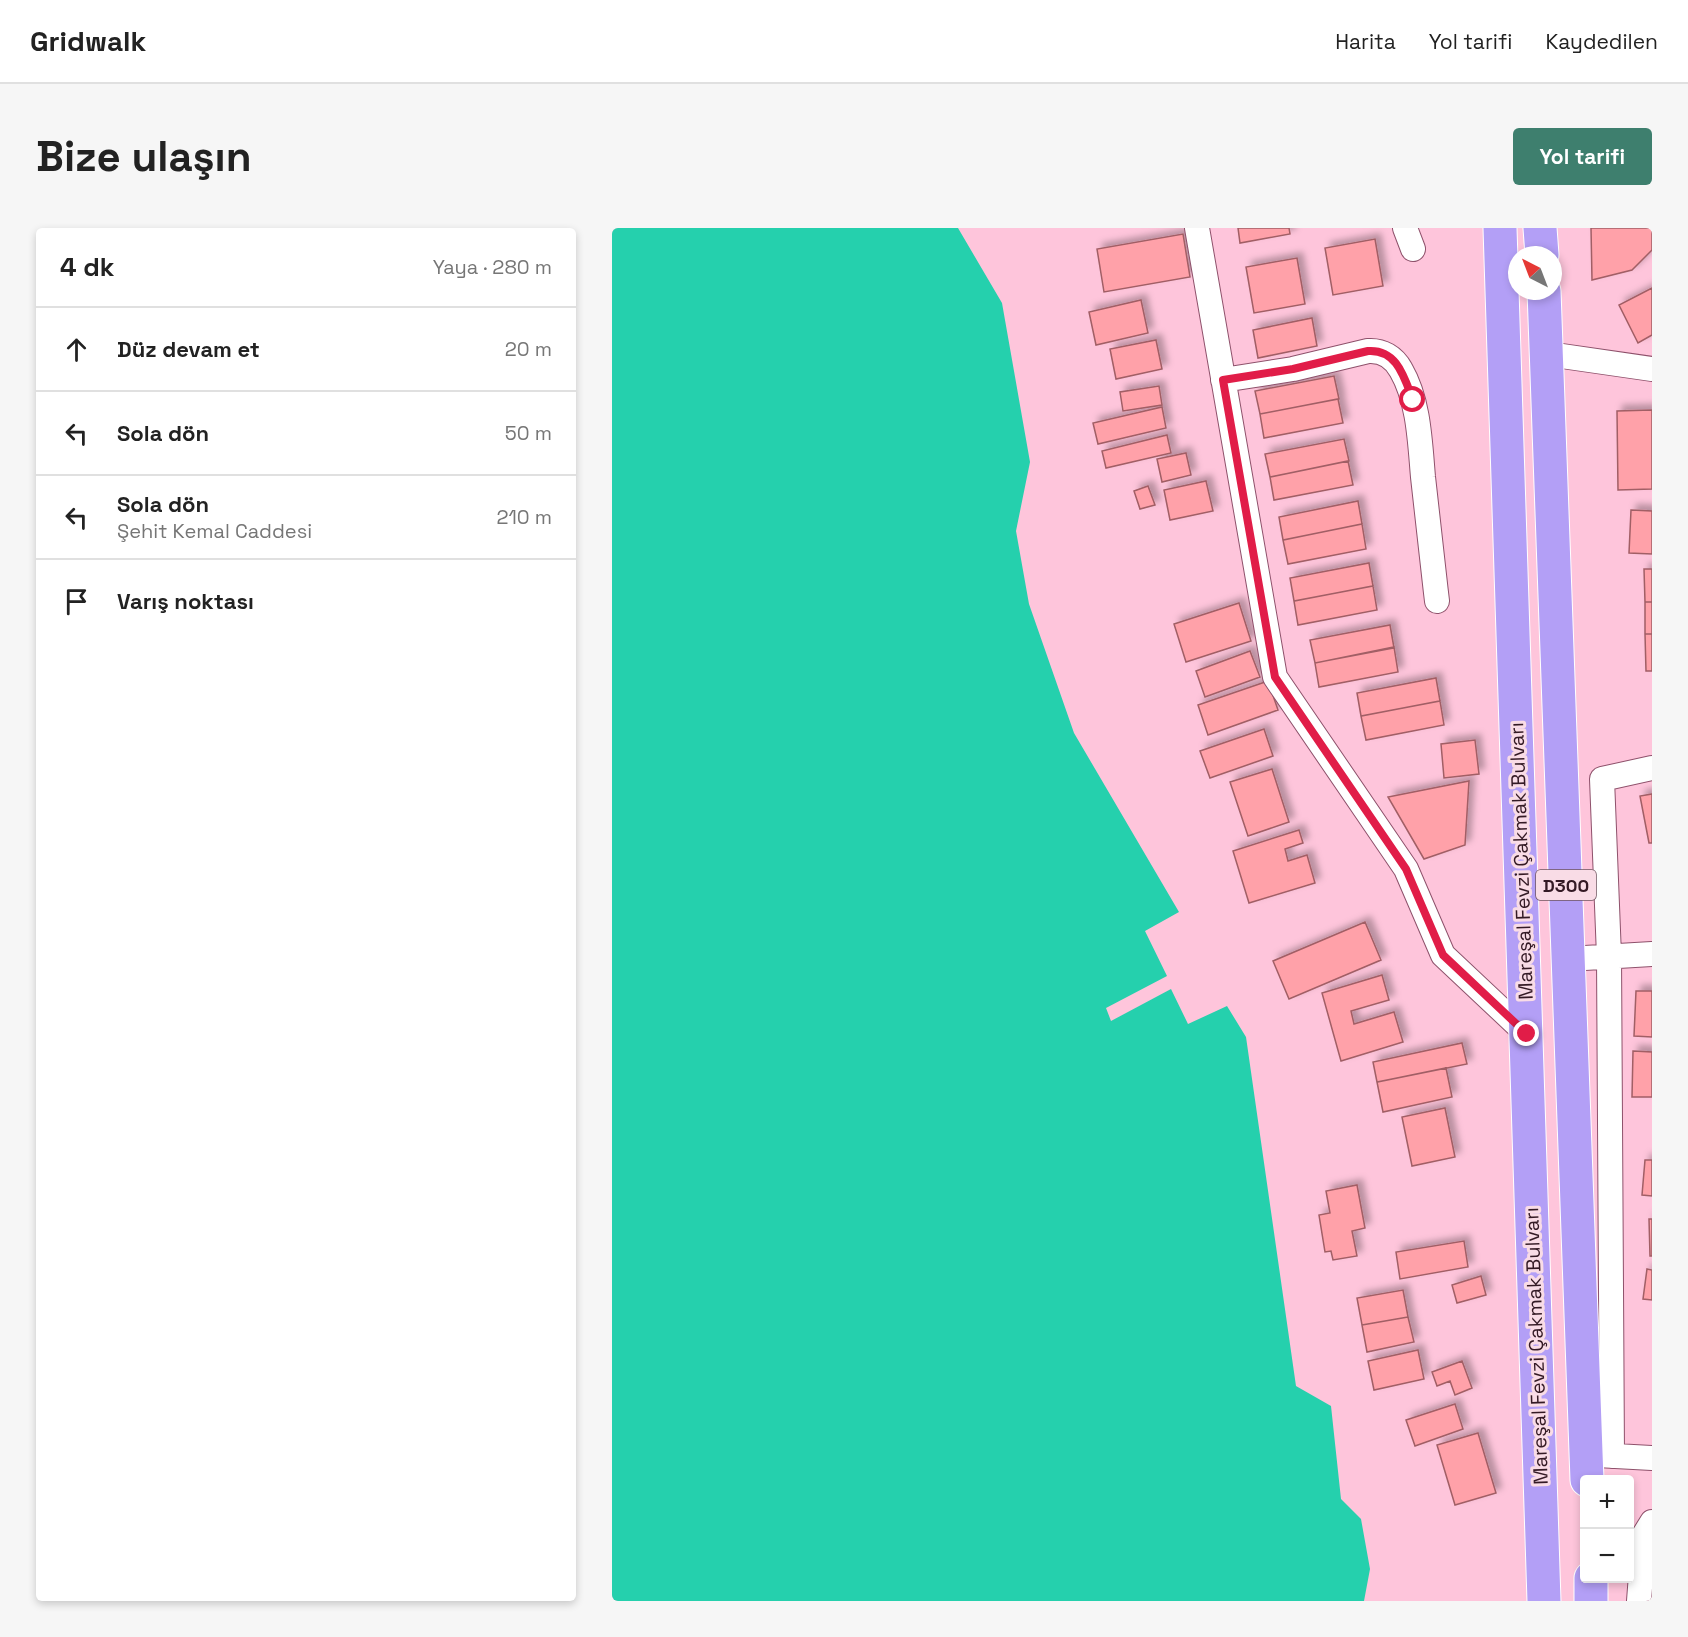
<!DOCTYPE html>
<html lang="tr">
<head>
<meta charset="utf-8">
<style>
	:root { --surface:#fff; --page:#f6f6f6; --text:#222; --muted:#767676; --line:#e0e0e0; --accent:#3e7f6e }
	body { margin:0; font-family:"Space Grotesk",sans-serif; background:var(--page); color:var(--text) }
	.controls { position:absolute; right:18px; bottom:18px; display:grid; overflow:hidden; border-radius:6px; box-shadow:0 3px 9px #0003 }
	.controls button { width:54px; height:54px; display:grid; place-items:center; padding:0; border:0; border-bottom:2px solid var(--line); background:var(--surface); color:var(--text); font:30px sans-serif }
	.compass { position:absolute; left:896px; top:18px; width:54px; height:54px; border-radius:50%; background:var(--surface); box-shadow:0 3px 9px #0003; rotate:318deg }
	.stop { position:absolute; width:18px; height:18px; margin:-14px; border:4px solid #e11d48; border-radius:50%; background:#fff }
	.stop.end { background:#e11d48; border-color:#fff; box-shadow:0 2px 6px #0008 }
	.list { margin:0; padding:0; list-style:none }
	h2 { display:flex; justify-content:space-between; align-items:center; height:78px; margin:0; padding:0 24px; font-size:26px }
	h2 small { font-size:20px; font-weight:400; color:var(--muted) }
	.list li { display:grid; grid-template-columns:39px 1fr auto; gap:18px; align-items:center; box-sizing:border-box; height:84px; padding:0 24px; border-top:2px solid var(--line) }
	.list b { display:block; font-size:22px; white-space:nowrap }
	.list p { margin:0; font-size:20px; white-space:nowrap; color:var(--muted) }
	.list em { font-size:20px; font-style:normal; color:var(--muted) }
	.icon { flex:none; width:33px; height:33px; fill:none; stroke:currentColor; stroke-width:2; stroke-linecap:round; stroke-linejoin:round }
	.map { position:relative; flex:none; width:1040px; height:1373px; overflow:hidden; border-radius:6px }
	header { display:flex; align-items:center; gap:36px; box-sizing:border-box; height:84px; padding:0 30px; background:var(--surface); border-bottom:2px solid var(--line) }
	header strong { font-size:28px }
	nav { display:flex; gap:33px; margin-inline-start:auto; font-size:21px }
	.intro { display:flex; align-items:center; justify-content:space-between; box-sizing:border-box; height:144px; padding:0 36px }
	h1 { margin:0; font-size:42px }
	.button { padding:15px 27px; border-radius:6px; background:var(--accent); color:#fff; font-size:21px; font-weight:700 }
	main { display:flex; gap:36px; padding:0 36px }
	aside { flex:1; background:var(--surface); border-radius:6px; box-shadow:0 3px 9px #0003 }
	.map>svg:first-child { display:block }
	.water { fill:#25d0ad }
	.building { fill:#ffa1a9; stroke:#a15e65; stroke-width:1.5; filter:url(#shadow) }
	.lines { fill:none; stroke-linecap:round; stroke-linejoin:round }
	.minor-casing { stroke:#8e516b; stroke-width:26 }
	.highway-casing { stroke:#fff; stroke-width:35 }
	.minor { stroke:#fff; stroke-width:24 }
	.highway { stroke:#b39ff6; stroke-width:33 }
	.route { stroke:#e11d48; stroke-width:8 }
	.labels { text-anchor:middle; dominant-baseline:central; stroke-width:6; stroke-linejoin:round; paint-order:stroke }
	.shield { fill:#f9dce6; stroke:#6f545f; stroke-width:1.5 }
	.shield-label { font-size:18px; font-weight:bold; fill:#341a25 }
	.street-label { font-size:20px; fill:#341a25; stroke:#f9dce6 }
</style>
</head>
<body>
<header>
<strong>Gridwalk</strong>
<nav><a>Harita</a><a>Yol tarifi</a><a>Kaydedilen</a></nav>
</header>
<div class="intro"><h1>Bize ulaşın</h1><a class="button">Yol tarifi</a></div>
<main>
<aside>
<h2>4 dk<small>Yaya · 280 m</small></h2>
<ul class="list">
<li><svg class="icon" aria-label="ahead" viewBox="0 0 24 24"><path d="M12 20V5M6 11l6-6 6 6"/></svg><div><b>Düz devam et</b></div><em>20 m</em></li>
<li><svg class="icon" aria-label="left" viewBox="0 0 24 24"><path d="M17 20v-9H6M10 6l-5 5 5 5"/></svg><div><b>Sola dön</b></div><em>50 m</em></li>
<li><svg class="icon" aria-label="left" viewBox="0 0 24 24"><path d="M17 20v-9H6M10 6l-5 5 5 5"/></svg><div><b>Sola dön</b><p>Şehit Kemal Caddesi</p></div><em>210 m</em></li>
<li><svg class="icon" aria-label="arrive" viewBox="0 0 24 24"><path d="M6 21V4h12l-3 4 3 4H6"/></svg><div><b>Varış noktası</b></div></li>
</ul>
</aside>
<div class="map">
<svg width="1040" height="1373" viewBox="0 0 1040 1373">
	<defs>
		<filter id="shadow"><feDropShadow dx="5.5" dy="-5.5" stdDeviation="3" flood-color="#0004"/></filter>
	</defs>
	<rect width="100%" height="100%" fill="#fec5db"/>
	<!-- water -->
	<path class="water" d="M0 0H346L390 75 418 234 404 303 417 376 462 505 567 684 533 703 555 748 494 780 499 793 559 761 576 796 615 778 634 809 684 1158 719 1178 729 1271 749 1291 758 1341 752 1373H0Z"/>
	<!-- building -->
	<path class="building" d="M626 0H677L678 6 628 15Z
		M979 0H1040V22L1020 42 980 52Z
		M571 6 578 49 492 64 485 21Z
		M763 11 771 58 721 67 713 20Z
		M685 30 693 76 642 85 634 39Z
		M1040 60V107L1026 115 1007 77Z
		M529 72 536 105 484 117 477 84Z
		M700 90 705 118 646 130 641 102Z
		M544 112 550 141 504 151 498 121Z
		M722 148 727 171 648 186 643 163Z
		M547 158 550 177 511 183 508 164Z
		M726 171 731 195 652 210 648 186Z
		M550 179 554 200 486 216 481 195Z
		M1040 182V261L1006 262 1005 183Z
		M555 207 559 225 494 240 490 223Z
		M732 211 737 233 658 249 653 226Z
		M574 225 579 247 550 254 545 231Z
		M736 233 741 257 662 272 658 249Z
		M594 253 601 283 558 292 552 262Z
		M536 258 543 277 528 281 522 263Z
		M746 273 750 296 671 312 667 289Z
		M1019 282 1040 283V326L1017 325Z
		M750 296 754 321 676 336 671 312Z
		M757 335 761 358 682 373 678 350Z
		M1032 341H1040V374H1033Z
		M761 358 765 382 686 397 682 373Z
		M1033 374H1040V406H1033Z
		M627 375 639 413 574 434 562 396Z
		M778 397 782 420 703 435 698 412Z
		M1033 406H1040V443H1034Z
		M782 419 786 444 707 459 703 435Z
		M638 423 648 449 593 469 584 443Z
		M824 450 828 473 749 488 745 465Z
		M656 453 666 482 596 507 586 477Z
		M828 473 832 497 754 512 749 488Z
		M652 501 661 528 598 550 588 523Z
		M863 512 867 546 832 550 829 516Z
		M660 541 677 594 636 608 618 554Z
		M857 553 853 617 812 631 776 569Z
		M1040 566V615H1037L1028 568Z
		M687 602 691 615 673 621 676 633 695 627 703 655 637 675 621 623Z
		M753 694 769 732 677 771 661 733Z
		M770 747 777 772 739 783 742 796 782 784 791 814 729 833 710 765Z
		M1024 763H1040V809L1022 808Z
		M850 815 855 836 765 854 761 834Z
		M1021 823 1040 824V869H1020Z
		M834 840 840 869 771 884 765 854Z
		M833 880 843 929 800 938 790 889Z
		M1033 932H1040V968L1030 967Z
		M745 957 753 1000 740 1003 745 1028 721 1032 719 1023 713 1024 707 987 718 985 714 963Z
		M1037 991H1040V1028H1038Z
		M852 1013 856 1039 788 1051 784 1024Z
		M1035 1041 1040 1042V1072L1031 1071Z
		M869 1048 874 1067 845 1075 840 1057Z
		M791 1062 796 1089 750 1097 745 1070Z
		M796 1089 802 1114 755 1124 750 1097Z
		M806 1122 812 1151 762 1162 756 1133Z
		M850 1133 860 1160 843 1167 838 1153 825 1158 820 1144Z
		M843 1176 851 1201 803 1218 794 1192Z
		M866 1205 884 1265 843 1277 825 1217Z"/>
	<g class="lines">
		<defs>
			<path id="minor" d="M585 0 663 449 794 641 831 727 915 806
				M793 0 801 21
				M936 126 1040 141
				M611 152 681 141 756 123C770 122 782 129 789 142 807 173 808 215 811 249 816 291 820 332 825 373
				M956 731 1040 726
				M985 1227 1040 1230
				M1000 1228 997 728 990 551 1040 540
				M1027 1373 1032 1307 1040 1294"/>
			<path id="highway" d="M888 0 932 1373
				M928 0 930 27
				M932 63 975 1252
				M979 1350V1373"/>
		</defs>
		<!-- minor casing -->
		<use href="#minor" class="minor-casing"/>
		<!-- highway casing -->
		<use href="#highway" class="highway-casing"/>
		<!-- minor -->
		<use href="#minor" class="minor"/>
		<!-- highway -->
		<use href="#highway" class="highway"/>
	</g>
	<g class="lines">
		<!-- route -->
		<path class="route" d="M801 172C792 149 785 121 756 123L681 141 611 152 663 449 794 641 831 727 915 806"/>
	</g>
	<g class="labels">
		<!-- shield labels -->
		<rect class="shield" x="924" y="642" width="60" height="30" rx="4.5"/>
		<g class="shield-label">
			<text x="954" y="657">D300</text>
		</g>
		<!-- street labels -->
		<g class="street-label">
			<text transform="translate(909 633) rotate(-92)">Mareşal Fevzi Çakmak Bulvarı</text>
			<text transform="translate(924 1118) rotate(-92)">Mareşal Fevzi Çakmak Bulvarı</text>
		</g>
	</g>
</svg>
<div class="controls">
<button>+</button>
<button>−</button>
</div>
<svg class="compass" viewBox="-18 -18 36 36"><path d="M0-13l5 13h-10z" fill="#e53935"/><path d="M0 13l5-13h-10z" fill="#767676"/></svg>
<div class="stop" style="left:801px;top:172px"></div>
<div class="stop end" style="left:915px;top:806px"></div>
</div>
</main>
</body>
</html>
